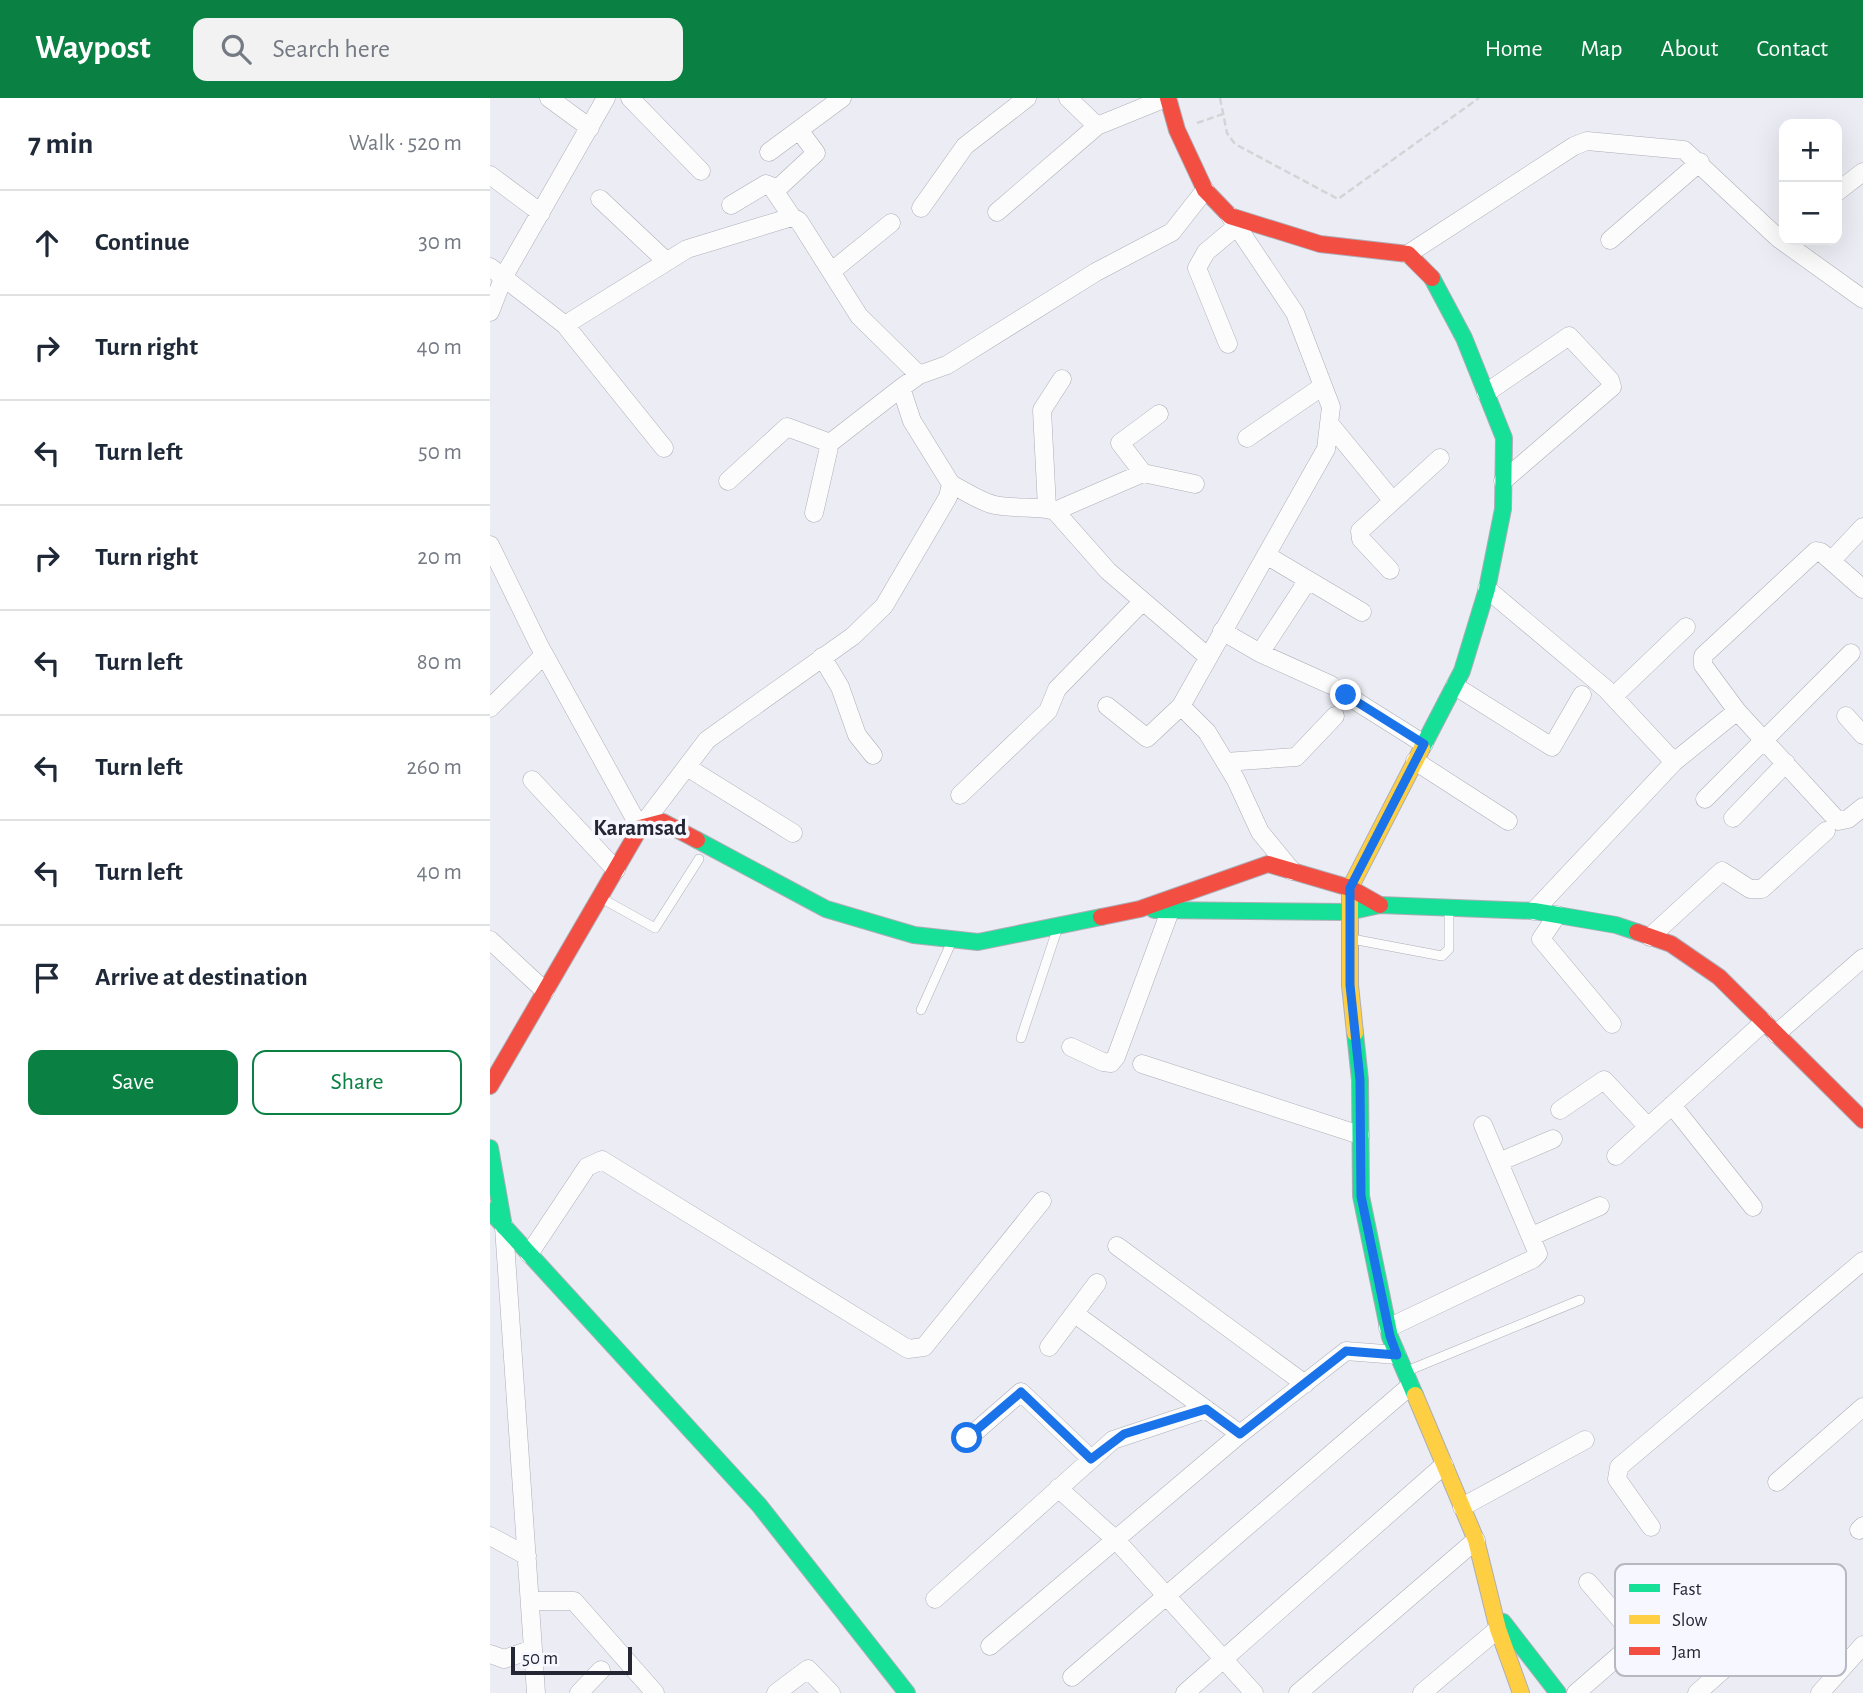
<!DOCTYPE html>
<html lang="en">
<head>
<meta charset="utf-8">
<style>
	:root { --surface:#fff; --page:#f2f2f3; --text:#1f2937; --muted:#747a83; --line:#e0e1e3; --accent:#0b8043 }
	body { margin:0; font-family:"Alegreya Sans",sans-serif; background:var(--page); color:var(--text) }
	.controls { position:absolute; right:21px; top:21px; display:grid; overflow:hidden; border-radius:14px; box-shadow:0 7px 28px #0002 }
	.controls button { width:63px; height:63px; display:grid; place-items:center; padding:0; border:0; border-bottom:2px solid var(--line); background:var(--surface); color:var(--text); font:35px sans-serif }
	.scale { position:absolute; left:21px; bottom:18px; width:121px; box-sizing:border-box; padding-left:7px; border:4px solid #252634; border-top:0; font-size:19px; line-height:24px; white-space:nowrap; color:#252634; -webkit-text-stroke:5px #f6f7ff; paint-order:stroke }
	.stop { position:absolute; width:21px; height:21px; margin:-16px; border:5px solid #1a73e8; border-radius:50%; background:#fff }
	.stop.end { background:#1a73e8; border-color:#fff; box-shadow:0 2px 7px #0008 }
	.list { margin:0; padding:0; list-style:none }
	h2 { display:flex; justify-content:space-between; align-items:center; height:91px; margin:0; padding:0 28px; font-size:30px }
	h2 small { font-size:23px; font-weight:400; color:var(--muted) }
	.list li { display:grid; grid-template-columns:46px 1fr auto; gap:21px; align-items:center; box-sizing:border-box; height:105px; padding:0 28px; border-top:2px solid var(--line) }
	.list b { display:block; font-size:26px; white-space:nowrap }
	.list em { font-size:23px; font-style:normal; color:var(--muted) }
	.actions { display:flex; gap:14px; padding:21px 28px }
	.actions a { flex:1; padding:16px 0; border:2px solid var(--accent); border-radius:14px; text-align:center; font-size:24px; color:var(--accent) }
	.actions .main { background:var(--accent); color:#fff }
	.icon { flex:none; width:38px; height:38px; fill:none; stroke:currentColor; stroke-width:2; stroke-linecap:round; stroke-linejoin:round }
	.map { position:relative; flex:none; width:1373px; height:1595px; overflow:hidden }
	header { display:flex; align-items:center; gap:42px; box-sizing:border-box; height:98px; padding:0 35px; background:var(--accent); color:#fff }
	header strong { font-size:33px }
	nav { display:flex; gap:38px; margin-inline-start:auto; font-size:24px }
	.search { width:490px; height:63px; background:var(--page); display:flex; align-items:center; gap:18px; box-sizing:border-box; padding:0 24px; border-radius:14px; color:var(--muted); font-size:26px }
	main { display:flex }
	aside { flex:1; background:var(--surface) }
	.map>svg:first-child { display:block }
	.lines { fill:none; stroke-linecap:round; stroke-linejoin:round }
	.lane-casing { stroke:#adadb7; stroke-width:10 }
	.street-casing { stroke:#adadb7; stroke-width:19 }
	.fast-casing { stroke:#adadb7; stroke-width:18 }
	.slow-casing { stroke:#adadb7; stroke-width:18 }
	.jam-casing { stroke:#adadb7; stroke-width:18 }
	.path { stroke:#d4d4d7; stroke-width:2.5; stroke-dasharray:7 3.5; stroke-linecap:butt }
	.lane { stroke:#fcfcfd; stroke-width:9 }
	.street { stroke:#fcfcfd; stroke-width:18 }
	.fast { stroke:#16e098; stroke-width:16 }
	.slow { stroke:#ffcf43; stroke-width:16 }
	.jam { stroke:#f24e42; stroke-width:16 }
	.route { stroke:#1a73e8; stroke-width:9 }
	.labels { text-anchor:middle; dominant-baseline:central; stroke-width:7; stroke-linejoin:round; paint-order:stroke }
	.quarter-label { font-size:23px; font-weight:bold; fill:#252634; stroke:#f6f7ff }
	.key { fill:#f6f7ff; stroke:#b7b8c2; stroke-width:2 }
	.key-label { font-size:19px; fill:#252634 }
</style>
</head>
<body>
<header>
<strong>Waypost</strong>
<div class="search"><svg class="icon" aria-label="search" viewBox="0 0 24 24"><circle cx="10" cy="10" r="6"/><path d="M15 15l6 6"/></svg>Search here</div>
<nav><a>Home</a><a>Map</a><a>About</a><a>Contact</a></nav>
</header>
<main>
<aside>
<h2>7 min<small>Walk · 520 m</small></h2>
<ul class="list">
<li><svg class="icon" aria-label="ahead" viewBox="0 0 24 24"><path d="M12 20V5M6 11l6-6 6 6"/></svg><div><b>Continue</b></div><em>30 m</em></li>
<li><svg class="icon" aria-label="right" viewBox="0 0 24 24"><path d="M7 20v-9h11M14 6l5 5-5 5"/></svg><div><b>Turn right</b></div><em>40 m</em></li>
<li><svg class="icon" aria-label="left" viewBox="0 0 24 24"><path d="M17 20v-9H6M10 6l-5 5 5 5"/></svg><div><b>Turn left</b></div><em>50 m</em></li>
<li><svg class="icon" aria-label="right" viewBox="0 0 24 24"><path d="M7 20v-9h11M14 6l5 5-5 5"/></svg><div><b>Turn right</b></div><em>20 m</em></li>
<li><svg class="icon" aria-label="left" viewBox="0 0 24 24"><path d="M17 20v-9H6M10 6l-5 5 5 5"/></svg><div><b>Turn left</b></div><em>80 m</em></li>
<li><svg class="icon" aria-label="left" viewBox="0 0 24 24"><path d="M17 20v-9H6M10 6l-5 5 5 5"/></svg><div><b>Turn left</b></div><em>260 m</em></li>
<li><svg class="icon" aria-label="left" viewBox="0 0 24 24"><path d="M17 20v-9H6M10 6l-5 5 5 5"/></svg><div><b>Turn left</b></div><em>40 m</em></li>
<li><svg class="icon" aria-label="arrive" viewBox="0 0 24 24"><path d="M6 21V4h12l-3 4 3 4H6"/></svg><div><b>Arrive at destination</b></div></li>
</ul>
<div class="actions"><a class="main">Save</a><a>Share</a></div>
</aside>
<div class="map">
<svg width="1373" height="1595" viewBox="0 0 1373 1595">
	<rect width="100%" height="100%" fill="#ececf4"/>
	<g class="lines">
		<defs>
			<path id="lane" d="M111 800 165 830 209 761
				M862 841 952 858 959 851V812
				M431 912 462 843
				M531 940 567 832
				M917 1273 1090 1202"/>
			<path id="street" d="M59 0 100 30
				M140 0 211 73
				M578 0 607 28
				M279 54 352 0
				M0 77 51 115
				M285 93 326 55 309 32
				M1347 94 1373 74
				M110 101 176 163
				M241 107 276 86 281 88 302 119
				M431 110 475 48 537 0
				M507 114 607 28 676 0
				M740 118 805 215 841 309 836 351 691 608 717 634 746 682 770 734 802 773
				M1288 140 1373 201
				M1120 142 1210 64
				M918 156 1084 48 1097 43 1194 52 1287 139 1294 135
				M0 169 75 227 174 350
				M342 173 401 125
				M0 214 14 178 116 0
				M75 227 197 151 302 119 309 123 369 218 429 277
				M738 246 707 170 716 154 747 128
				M996 295 1079 238 1120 282 1122 289 1013 383
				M839 325 902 402
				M757 340 833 288
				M653 375 630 345 669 316
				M238 383 297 329 340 345
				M461 386C475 393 490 404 505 407 523 411 551 408 565 413L618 473 717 558
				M557 410 552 312 572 281
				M565 413 653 375 705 386
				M324 415 340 345 411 290
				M0 447 49 547 150 730 217 642 363 538 394 508 458 399 461 386 422 323 411 290 429 277 457 267 606 174 682 134 715 92
				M776 457 872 514
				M1341 463 1373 429
				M900 472 871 441 870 433 950 360
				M997 491 1116 591 1184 664
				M732 533 770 555 841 587
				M770 555 818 482
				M332 559 350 589 367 637 383 657
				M965 588 1062 649 1092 597
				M856 597 934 646
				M1124 598 1196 529
				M617 608 657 640 691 608
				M0 610 54 557
				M1247 613 1213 567V558L1326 453 1331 454 1373 491
				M1356 618 1373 637
				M925 663 1018 723
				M735 664 806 659 845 618
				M197 669 303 735
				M42 682 126 772
				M470 697 558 613 567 591 653 503
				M1215 701 1361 555
				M1243 720 1296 665
				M1044 813 1184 664 1247 613 1348 723 1358 721 1373 709
				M1067 817 1051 841 1122 926
				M1160 839 1232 773 1260 791H1272L1336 733
				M0 842 55 893
				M1286 936 1373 860
				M581 949 613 964 621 965 626 959 680 813
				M652 966 870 1037
				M1182 1007 1263 1109
				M1070 1012 1114 982 1158 1029
				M1126 1058 1274 924
				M1009 1064 1063 1041
				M14 1129 46 1595
				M1042 1138 1110 1108
				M627 1148 815 1286
				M39 1156 97 1069 112 1062 418 1251 434 1249 552 1103
				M585 1216 750 1336
				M898 1230 1043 1161 1048 1156 993 1027
				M559 1249 607 1185
				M477 1341 531 1294 601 1361
				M1287 1384 1373 1309
				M568 1390 627 1443 764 1595
				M972 1409 1095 1342
				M1161 1429 1127 1381 1129 1369 1373 1163
				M1369 1432 1373 1428
				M0 1438 37 1458
				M1098 1484 1148 1542
				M445 1501 623 1342 716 1311
				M40 1503H84L165 1595
				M500 1548 750 1336 856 1253 907 1257
				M0 1556 14 1561 43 1551
				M582 1579 920 1288
				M89 1595 111 1572
				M286 1595 318 1571 341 1595
				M695 1595 954 1367
				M808 1595 986 1442
				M932 1595 1008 1531
				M1086 1595 1216 1482
				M1207 1595 1280 1530
				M1330 1595 1373 1547"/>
			<path id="fast" d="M932 650 972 573 997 491 1013 411 1014 340 974 240 942 180
				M207 742 336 811 424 837 488 844 611 819
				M664 812 858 814 890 807 1044 813 1126 827 1147 834
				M865 935 870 982 871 1098 900 1239 925 1297
				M0 1050 14 1129
				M0 1113 269 1407 417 1595
				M1013 1524 1068 1595"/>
			<path id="slow" d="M865 935 860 887V790L932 650
				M925 1297 986 1442 1008 1531 1031 1595"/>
			<path id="jam" d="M678 0 687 32 715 92 740 118 830 146 918 156 942 180
				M611 819 650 811 778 766 860 790 890 807
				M1147 834 1181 846 1229 879 1373 1022
				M0 988 150 730 173 724 207 742"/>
		</defs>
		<!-- lane casing -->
		<use href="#lane" class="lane-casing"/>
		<!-- street casing -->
		<use href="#street" class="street-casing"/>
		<!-- fast casing -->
		<use href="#fast" class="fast-casing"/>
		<!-- slow casing -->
		<use href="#slow" class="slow-casing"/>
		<!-- jam casing -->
		<use href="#jam" class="jam-casing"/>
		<!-- path -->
		<path class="path" d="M730 0 737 35 745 46 848 101 989 0
			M707 25 733 16"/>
		<!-- lane -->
		<use href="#lane" class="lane"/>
		<!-- street -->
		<use href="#street" class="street"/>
		<!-- fast -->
		<use href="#fast" class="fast"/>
		<!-- slow -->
		<use href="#slow" class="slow"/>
		<!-- jam -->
		<use href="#jam" class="jam"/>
	</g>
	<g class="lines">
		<!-- route -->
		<path class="route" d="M477 1340 531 1294 601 1361 634 1336 716 1311 750 1336 856 1253 907 1257 900 1238 871 1098 870 982 860 887V790L934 646 856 597"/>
	</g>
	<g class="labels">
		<!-- quarter labels -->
		<g class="quarter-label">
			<text x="150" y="730">Karamsad</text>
		</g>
	</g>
	<!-- legend -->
	<rect x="1125" y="1466" width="231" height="112" rx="10" class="key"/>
	<rect x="1139" y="1486" width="31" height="8" fill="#16e098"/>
	<rect x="1139" y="1517" width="31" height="9" fill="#ffcf43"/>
	<rect x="1139" y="1549" width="31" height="8" fill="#f24e42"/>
	<g class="key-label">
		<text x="1182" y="1497">Fast</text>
		<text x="1182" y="1528">Slow</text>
		<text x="1182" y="1560">Jam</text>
	</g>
</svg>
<div class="controls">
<button>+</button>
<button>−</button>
</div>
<div class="scale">50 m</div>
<div class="stop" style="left:477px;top:1340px"></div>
<div class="stop end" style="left:856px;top:597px"></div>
</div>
</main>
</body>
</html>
